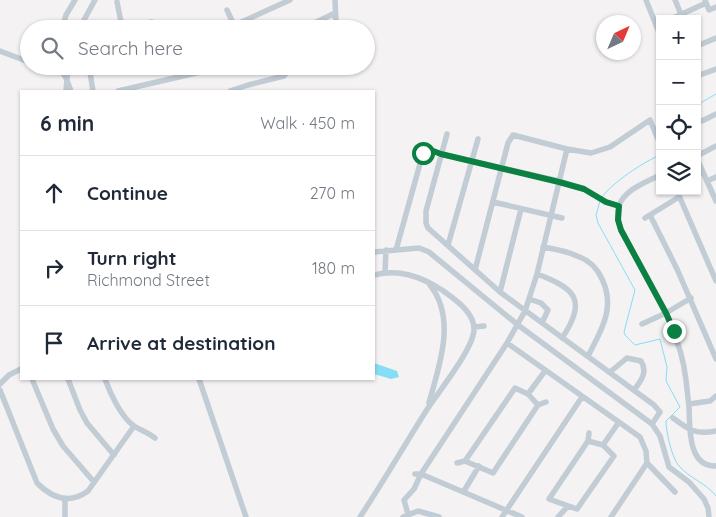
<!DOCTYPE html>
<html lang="en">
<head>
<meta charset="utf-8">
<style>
	:root { --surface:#fff; --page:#f6f6f7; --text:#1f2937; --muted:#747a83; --line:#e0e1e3 }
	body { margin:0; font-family:Quicksand,sans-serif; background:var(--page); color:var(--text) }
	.controls { position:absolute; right:15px; top:15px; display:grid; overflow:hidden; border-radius:0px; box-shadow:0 1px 4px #0004 }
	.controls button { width:45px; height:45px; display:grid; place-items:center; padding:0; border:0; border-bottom:1px solid var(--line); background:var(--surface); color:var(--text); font:25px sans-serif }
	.compass { position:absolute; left:596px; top:15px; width:45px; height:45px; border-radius:50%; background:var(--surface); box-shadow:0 1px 4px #0004; rotate:44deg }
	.stop { position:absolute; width:15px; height:15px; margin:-11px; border:4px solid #0b8043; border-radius:50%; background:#fff }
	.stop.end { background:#0b8043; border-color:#fff; box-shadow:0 1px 5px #0008 }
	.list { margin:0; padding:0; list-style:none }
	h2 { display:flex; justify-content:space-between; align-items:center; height:65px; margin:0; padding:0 20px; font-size:21px }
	h2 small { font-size:16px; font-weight:400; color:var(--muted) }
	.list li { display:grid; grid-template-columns:32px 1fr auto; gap:15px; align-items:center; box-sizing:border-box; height:75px; padding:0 20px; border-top:1px solid var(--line) }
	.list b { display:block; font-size:19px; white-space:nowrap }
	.list p { margin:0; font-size:16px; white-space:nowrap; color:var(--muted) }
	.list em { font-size:16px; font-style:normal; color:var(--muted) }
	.icon { flex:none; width:28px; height:28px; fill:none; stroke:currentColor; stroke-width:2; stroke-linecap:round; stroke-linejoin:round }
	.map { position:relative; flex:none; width:716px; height:517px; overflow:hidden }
	.search { position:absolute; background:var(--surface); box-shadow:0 1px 4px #0004; left:20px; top:20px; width:355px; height:55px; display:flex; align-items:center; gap:12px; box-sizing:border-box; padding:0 18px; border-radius:28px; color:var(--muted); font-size:19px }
	.panel { position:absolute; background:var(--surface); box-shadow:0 1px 4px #0004; left:20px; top:90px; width:355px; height:290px; border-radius:0px }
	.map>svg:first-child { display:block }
	.water { fill:#86def6 }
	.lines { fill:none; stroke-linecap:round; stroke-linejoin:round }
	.stream { stroke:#86def6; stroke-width:1 }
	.minor { stroke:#c2ccd5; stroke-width:5.5 }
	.route { stroke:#0b8043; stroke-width:6 }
</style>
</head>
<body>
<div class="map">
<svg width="716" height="517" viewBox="0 0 716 517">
	<rect width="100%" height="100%" fill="#f4f2f2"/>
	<!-- water -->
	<path class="water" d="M374 363 397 371 399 377 391 379 374 374Z"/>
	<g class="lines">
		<!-- stream -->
		<path class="stream" d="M697 105 716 94
			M602 197C613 182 642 163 660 155
			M600 201 596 215 598 223 635 290 624 332 625 335 635 345 660 339 667 367 666 381 680 407 666 421C666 432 672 458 679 466 689 478 706 483 716 496"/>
		<!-- minor -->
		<path class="minor" d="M335 0 336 22
			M646 0 660 35
			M675 0 683 19
			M705 0 709 10 716 7
			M117 2 122 27
			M227 10 234 25
			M671 19 706 3
			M195 27 196 29
			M62 29 66 15 75 0
			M79 29 95 0
			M116 29 152 22 155 23 156 29
			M226 29 290 0
			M302 29 335 13
			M697 46 716 38
			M0 51 29 62
			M44 66H52
			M58 66 66 78 71 91
			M89 66 93 91
			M697 76 716 69
			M66 91 68 66
			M118 91 209 70 217 66
			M230 91 248 85 284 76 291 66
			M702 121 716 114
			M447 134 426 211V223L428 228 500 292 654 405 660 412 652 424
			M697 156 716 146
			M697 159 716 201
			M660 175C646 182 624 190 619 206 616 214 619 223 621 230 646 279 680 325 686 380 687 389 688 398 689 407 690 426 687 467 716 466
			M707 181 716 177
			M677 191 716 281
			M493 202 562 218
			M650 215 677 269 716 359
			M645 218 679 197
			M448 245 478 139
			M543 247C555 249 567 251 577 256 589 260 597 268 602 279 616 308 601 331 588 356
			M396 250 423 153 427 149 441 154 559 181 584 189 605 202 619 206
			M374 252 419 248 429 252 518 325 652 424 660 436 669 467 689 482 704 499 708 508 709 517
			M475 270 508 143 513 135 567 149 591 153 610 147 650 120 660 144
			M385 273 386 250
			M537 274C575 288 588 300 562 338
			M500 292 521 209
			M529 299 541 303 548 310 542 323
			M642 324 666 313 691 298
			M474 327 484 326
			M507 343 640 437 646 451 647 463 675 492
			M610 372 627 358 641 361C648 372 641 381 634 390
			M32 379 53 429 63 446 94 482
			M68 379 80 410 87 423 114 455
			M105 379C110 393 121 417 134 426 142 431 147 432 155 438
			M199 379 246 517
			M0 384 9 375 21 369
			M515 388 528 394 538 405 493 473 465 461Z
			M0 390 37 483C52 498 69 505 88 491L134 426
			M528 394 545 371
			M429 403C439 366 457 319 430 285
			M689 404 710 401 716 396
			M538 405 546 402
			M673 418C689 430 696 435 716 431
			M588 441 603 445 614 456 577 509 549 499Z
			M588 441 589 433
			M603 445 619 422
			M457 463 465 461
			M415 474H421L522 517
			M464 491 479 466
			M408 514 404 500 414 489 421 474 507 343 525 311 537 274 567 149
			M65 517V499
			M360 517C384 481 405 444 428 408 440 390 473 349 474 330 475 312 454 299 442 290 420 276 399 269 374 275
			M403 517 418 511 439 517
			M502 517 582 397
			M558 517 568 506
			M611 517 647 463"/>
	</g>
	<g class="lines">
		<!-- route -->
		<path class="route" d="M423 153 428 149 441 154 559 182 584 189 606 202 619 206 618 220 621 230 666 313 674 331"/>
	</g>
</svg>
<div class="controls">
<button>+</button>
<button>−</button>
<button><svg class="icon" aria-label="locate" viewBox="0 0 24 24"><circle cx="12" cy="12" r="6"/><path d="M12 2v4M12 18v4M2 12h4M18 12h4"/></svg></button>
<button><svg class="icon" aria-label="layers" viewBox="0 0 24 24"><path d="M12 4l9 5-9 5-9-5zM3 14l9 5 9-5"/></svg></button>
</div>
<svg class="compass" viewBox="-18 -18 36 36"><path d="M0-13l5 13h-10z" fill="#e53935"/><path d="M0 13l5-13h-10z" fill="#747a83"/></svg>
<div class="stop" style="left:423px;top:153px"></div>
<div class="stop end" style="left:674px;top:331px"></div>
<div class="search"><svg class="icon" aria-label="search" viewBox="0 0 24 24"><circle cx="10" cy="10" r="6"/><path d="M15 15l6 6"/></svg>Search here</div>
<section class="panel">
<h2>6 min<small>Walk · 450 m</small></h2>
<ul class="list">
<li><svg class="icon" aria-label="ahead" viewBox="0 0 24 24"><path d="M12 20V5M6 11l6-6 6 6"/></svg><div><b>Continue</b></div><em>270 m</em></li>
<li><svg class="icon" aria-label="right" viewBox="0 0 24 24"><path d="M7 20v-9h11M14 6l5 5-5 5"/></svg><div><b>Turn right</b><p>Richmond Street</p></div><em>180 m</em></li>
<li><svg class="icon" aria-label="arrive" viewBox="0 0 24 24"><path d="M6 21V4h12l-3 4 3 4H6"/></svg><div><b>Arrive at destination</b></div></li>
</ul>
</section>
</div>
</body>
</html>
